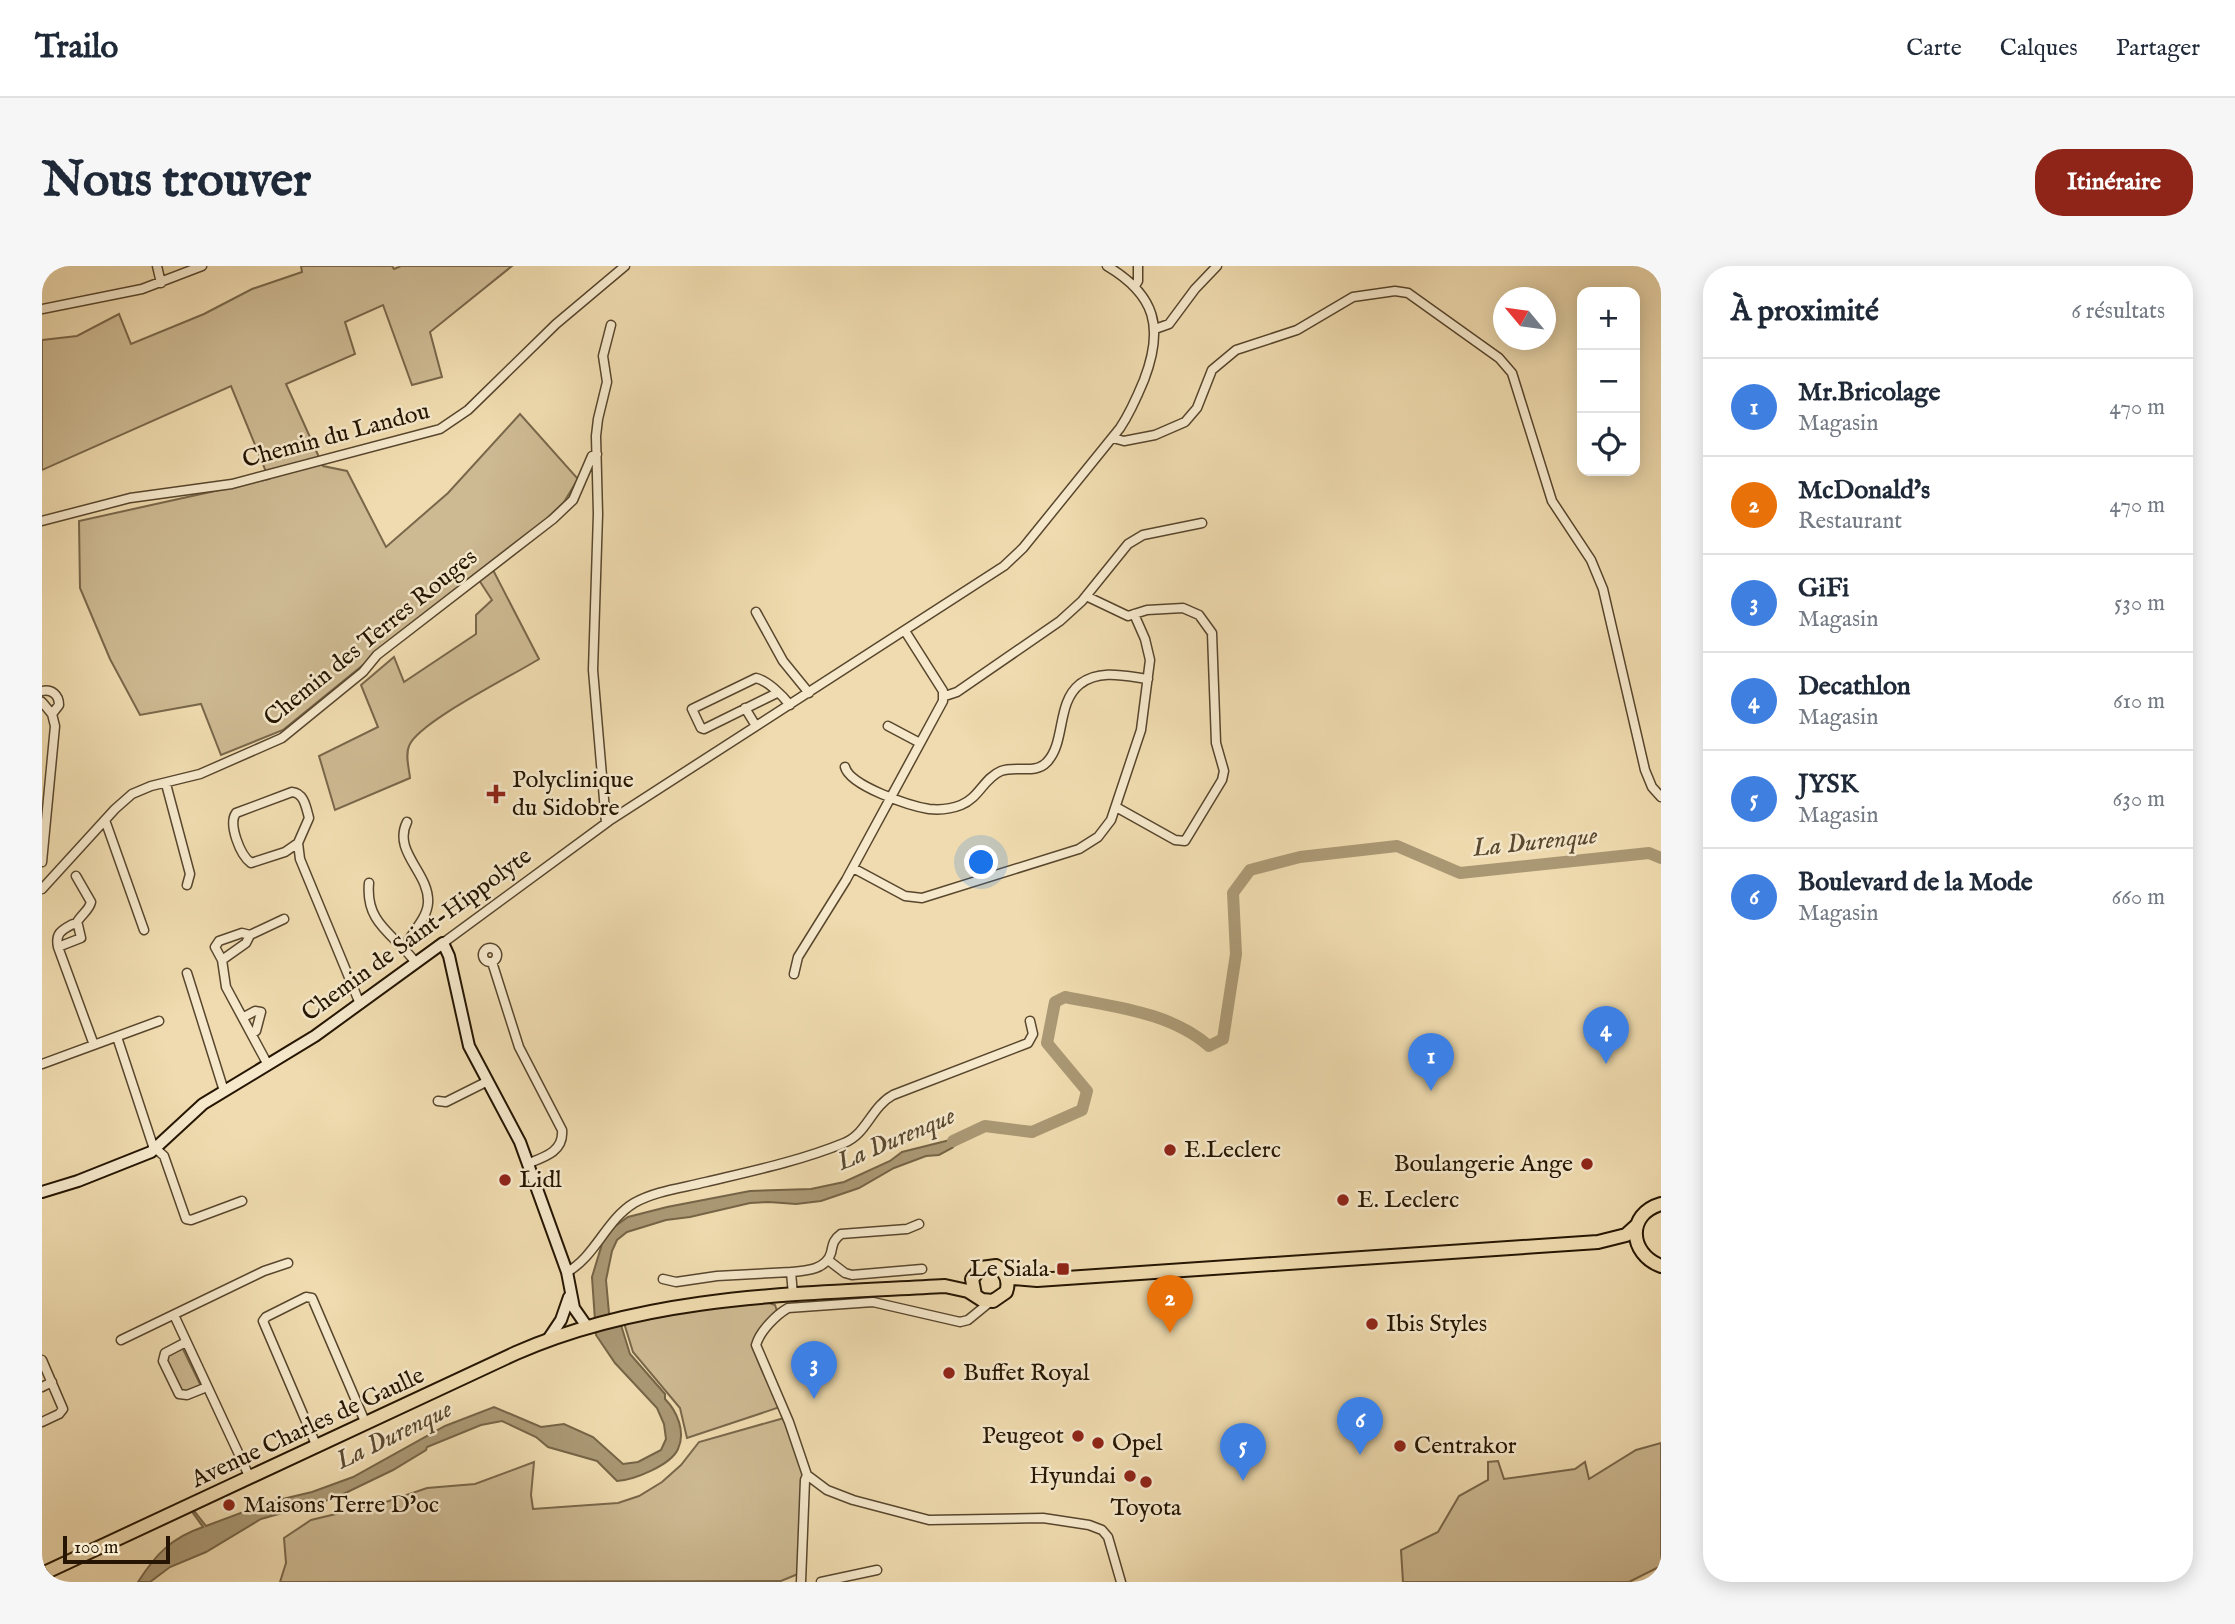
<!DOCTYPE html>
<html lang="fr">
<head>
<meta charset="utf-8">
<style>
	:root { --surface:#fff; --page:#f6f6f7; --text:#1f2937; --muted:#747a83; --line:#e0e1e3; --accent:#8f2418 }
	body { margin:0; font-family:"IM FELL English",serif; background:var(--page); color:var(--text) }
	.controls { position:absolute; right:21px; top:21px; display:grid; overflow:hidden; border-radius:14px; box-shadow:0 4px 18px #0003 }
	.controls button { width:63px; height:63px; display:grid; place-items:center; padding:0; border:0; border-bottom:2px solid var(--line); background:var(--surface); color:var(--text); font:35px sans-serif }
	.compass { position:absolute; left:1451px; top:21px; width:63px; height:63px; border-radius:50%; background:var(--surface); box-shadow:0 4px 18px #0003; rotate:299deg }
	.scale { position:absolute; left:21px; bottom:18px; width:107px; box-sizing:border-box; padding-left:7px; border:4px solid #251502; border-top:0; font-size:19px; line-height:24px; white-space:nowrap; color:#251502; -webkit-text-stroke:5px #f5e8cb; paint-order:stroke }
	.you { position:absolute; left:940px; top:597px; width:24px; height:24px; margin:-18px; border:5px solid #fff; border-radius:50%; background:#1a73e8; box-shadow:0 0 0 10px #1a73e833 }
	.badge { display:grid; place-items:center; width:46px; height:46px; border-radius:50%; background:var(--accent); color:#fff; font-size:23px; font-weight:700 }
	.pin { position:absolute; translate:-50% -58px; filter:drop-shadow(0 2px 4px #0008) }
	.pin::after { content:''; position:absolute; top:37px; width:24px; height:21px; background:inherit; clip-path:polygon(0 0,100% 0,50% 100%) }
	.list { margin:0; padding:0; list-style:none }
	h2 { display:flex; justify-content:space-between; align-items:center; height:91px; margin:0; padding:0 28px; font-size:30px }
	h2 small { font-size:23px; font-weight:400; color:var(--muted) }
	.list li { display:grid; grid-template-columns:46px 1fr auto; gap:21px; align-items:center; box-sizing:border-box; height:98px; padding:0 28px; border-top:2px solid var(--line) }
	.list b { display:block; font-size:26px; white-space:nowrap }
	.list p { margin:0; font-size:23px; white-space:nowrap; color:var(--muted) }
	.list em { font-size:23px; font-style:normal; color:var(--muted) }
	.icon { flex:none; width:38px; height:38px; fill:none; stroke:currentColor; stroke-width:2; stroke-linecap:round; stroke-linejoin:round }
	.map { position:relative; flex:none; width:1619px; height:1316px; overflow:hidden; border-radius:28px }
	header { display:flex; align-items:center; gap:42px; box-sizing:border-box; height:98px; padding:0 35px; background:var(--surface); border-bottom:2px solid var(--line) }
	header strong { font-size:33px }
	nav { display:flex; gap:38px; margin-inline-start:auto; font-size:24px }
	.intro { display:flex; align-items:center; justify-content:space-between; box-sizing:border-box; height:168px; padding:0 42px }
	h1 { margin:0; font-size:49px }
	.button { padding:18px 32px; border-radius:28px; background:var(--accent); color:#fff; font-size:24px; font-weight:700 }
	main { display:flex; gap:42px; padding:0 42px }
	aside { flex:1; background:var(--surface); border-radius:28px; box-shadow:0 4px 18px #0003 }
	.map>svg:first-child { display:block }
	.green { fill:#cdb992; stroke:#79674a; stroke-width:2 }
	.water { fill:#aa9874; stroke:#756446; stroke-width:2 }
	.lines { fill:none; stroke-linecap:round; stroke-linejoin:round }
	.river { stroke:#aa9874; stroke-width:12 }
	.street-casing { stroke:#58462d; stroke-width:11 }
	.secondary-casing { stroke:#251502; stroke-width:14 }
	.primary-casing { stroke:#251502; stroke-width:16 }
	.street { stroke:#f5e8cb; stroke-width:8 }
	.secondary { stroke:#f5e8cb; stroke-width:10 }
	.primary { stroke:#efdbaf; stroke-width:12 }
	.poi-dot { fill:#8f2418; stroke:#f5e8cb; stroke-width:2.5 }
	.labels { text-anchor:middle; dominant-baseline:central; stroke-width:5; stroke-linejoin:round; paint-order:stroke }
	.street-label { font-size:24px; fill:#251502; stroke:#f5e8cb }
	.poi-label { font-size:24px; fill:#251502; stroke:#f5e8cb; text-anchor:start }
	.water-label { font-size:26px; font-style:italic; fill:#5a4930; stroke:#f5e8cb }
</style>
</head>
<body>
<header>
<strong>Trailo</strong>
<nav><a>Carte</a><a>Calques</a><a>Partager</a></nav>
</header>
<div class="intro"><h1>Nous trouver</h1><a class="button">Itinéraire</a></div>
<main>
<div class="map">
<svg width="1619" height="1316" viewBox="0 0 1619 1316">
	<rect width="100%" height="100%" fill="#efdbaf"/>
	<filter id="stains"><feTurbulence type="fractalNoise" baseFrequency=".00286" numOctaves="4"/><feColorMatrix values="0 0 0 0 .2 0 0 0 0 .09 0 0 0 0 .02 0 0 0 .5 -.17"/></filter>
	<radialGradient id="worn" r=".72"><stop offset=".6" stop-color="#630" stop-opacity="0"/><stop offset="1" stop-color="#630" stop-opacity=".3"/></radialGradient>
	<!-- green -->
	<path class="green" d="M259 0H350L352 3 359 0H470L388 66 400 111 370 119 341 39 303 56 313 88 244 118 281 200 305 205 344 281 406 227 478 148 536 213 522 236 451 304 497 393C472 409 376 456 367 480 363 489 367 502 368 512L293 544 277 490 336 461 319 419 352 391 362 416 434 368V349L450 334 433 308 241 464 179 489 159 438 98 449 68 393 38 322 37 255 227 213 189 120 0 204V74L35 70 77 48 89 78 162 48 210 23 260 6Z
		M727 1037 733 1039 735 1045C729 1053 720 1058 715 1067 705 1084 730 1123 738 1141L645 1172 638 1142 591 1086 582 1057 659 1042Z
		M140 1081 159 1120 145 1127 139 1124 125 1094 126 1088Z
		M742 1152 761 1207 756 1308 739 1315 238 1316 244 1297 242 1272 269 1254 344 1236 385 1222 433 1218 492 1196 489 1229 491 1243 576 1237 597 1230 620 1216 639 1199 657 1176Z
		M1619 1177V1300L1587 1316H1361L1359 1284 1396 1266 1417 1230 1446 1214V1196L1456 1195 1462 1213 1533 1203 1543 1196 1547 1213 1594 1184Z"/>
	<!-- water -->
	<path class="water" d="M927 866 910 882 897 889 884 890 852 902 817 922 779 935 754 938 727 936 708 937 648 951 624 954 585 966 575 974 570 985 564 1014 567 1047 579 1059 588 1088 623 1128V1133C635 1145 644 1166 636 1183 629 1199 592 1214 575 1215L555 1195 506 1181 494 1171 460 1155 439 1159 385 1181 384 1184 351 1204 293 1232 219 1253 164 1286 128 1301 108 1316H96C114 1288 129 1272 161 1261L151 1247 153 1246 164 1260 228 1236 270 1226 311 1211 403 1160 452 1141 499 1161 522 1158 551 1171 581 1198 596 1196 619 1184 624 1173 622 1158 615 1142 573 1097 554 1069 550 1011 560 978 572 961 586 951 625 941 708 925 769 923 802 916 848 895 860 886 908 874Z"/>
	<g class="lines">
		<!-- river -->
		<path class="river" d="M911 875 943 860 990 866 1040 844 1045 825 1005 777 1013 736 1023 731C1072 741 1128 746 1167 780L1181 773 1194 688 1191 627 1208 604 1258 591 1355 580 1418 607 1607 587 1619 592"/>
		<defs>
			<path id="street" d="M115 0 119 17
				M1093 20 1096 15V0
				M0 43 100 23 160 0
				M1113 63 1127 58 1153 23 1175 0
				M1071 172 1082 175 1113 169 1143 156 1155 142 1170 104 1194 84 1255 64 1311 31 1353 25 1366 27 1457 92 1470 107 1510 235 1549 294 1561 323 1603 504 1610 521 1619 531
				M0 255 88 232 190 218 398 163 426 144 514 58 583 0
				M1044 330 1086 350 1105 344 1141 342 1157 349 1170 367 1174 477 1182 505 1180 514 1143 575 1133 574 1074 541
				M714 346 741 395 767 427
				M0 425C10 423 17 429 17 439L10 448
				M735 427 662 463 659 462 650 443 714 412C726 415 740 429 748 439
				M903 430 915 426 1018 355 1040 335 1086 278 1101 269 1160 257
				M0 436 10 448 13 460 0 596
				M703 442 714 460
				M846 460 878 477
				M803 501C808 520 868 540 887 543 897 544 909 543 919 539 937 532 942 512 959 505 974 499 993 509 1005 496 1024 476 1014 437 1038 418 1058 403 1083 410 1106 413
				M124 518 148 608 145 619
				M63 554 102 664
				M564 557 551 404 556 248 554 170 556 153 565 116 561 90 569 59
				M256 577 243 586 209 597C198 589 186 558 194 547L250 526C262 527 264 541 267 552L256 577 258 593 318 738
				M811 602 863 630 880 632 1037 583 1056 571 1069 554 1099 464 1108 394 1103 373 1092 348
				M34 610 49 636C47 645 38 649 34 658
				M327 617C323 659 354 669 374 697
				M0 623 73 543 90 528 109 520 158 508 240 472 321 406 335 389 511 253 531 234 550 190 555 188
				M208 669 242 653
				M401 677 567 555 962 300 981 282 1078 162C1088 147 1095 131 1102 114 1122 62 1114 29 1065 0
				M16 681C13 667 20 664 31 658L36 659 39 672 16 681 52 779
				M363 681C369 667 385 653 386 637 388 607 350 586 365 556
				M441 689a7 7 0 1 1 14 0a7 7 0 1 1-14 0Z
				M180 694 173 681 177 675 200 667 208 669 204 677 180 694 184 721 226 799
				M450 696 477 781 520 864C522 885 503 891 487 897
				M145 707 182 825
				M752 708 756 691 804 614 901 435V425L863 365
				M202 751 213 745 219 746 214 765 211 767
				M75 771 111 880 122 890 144 953 149 954 200 935
				M0 798 117 755
				M396 835 404 836 444 816
				M786 994 803 1007 810 1009 880 1003
				M525 1006C553 991 564 954 592 937 613 925 640 922 664 916 710 905 758 895 802 877 825 868 829 841 851 829L986 777 991 768 988 755
				M749 1006C763 1005 784 1004 789 987 791 978 791 974 799 968L865 963 877 958
				M621 1013 634 1016 675 1010 749 1006 751 1029
				M948 1036 926 1054 918 1056 831 1036 746 1042C734 1049 718 1065 714 1079L747 1156 765 1209 785 1224 811 1234 887 1254 1001 1252 1047 1259 1060 1264 1066 1271 1079 1316
				M132 1049 208 1212
				M79 1074 222 1005 246 997
				M144 1076 123 1087 121 1095 137 1128 145 1129 165 1121
				M0 1094 21 1143 17 1148 0 1156
				M0 1121 10 1116
				M275 1181 221 1055 224 1051 264 1031 270 1032 324 1158
				M759 1316 763 1214 765 1209
				M779 1316 835 1304"/>
			<path id="secondary" d="M0 926 36 915 109 886 161 838 273 770 401 677 407 690 427 780 478 876 525 1006 532 1042 546 1062
				M505 1075 519 1054 527 1031"/>
			<path id="primary" d="M1619 938C1584 948 1587 988 1619 1000
				M963 1007 971 1012 995 1014 1556 976 1584 969 1595 959
				M0 1308 474 1087C608 1028 759 1028 903 1020L926 1025 940 1034 951 1035 964 1026C968 1015 964 1006 954 1000L939 1002 930 1013 933 1029"/>
		</defs>
		<!-- street casing -->
		<use href="#street" class="street-casing"/>
		<!-- secondary casing -->
		<use href="#secondary" class="secondary-casing"/>
		<!-- primary casing -->
		<use href="#primary" class="primary-casing"/>
		<!-- street -->
		<use href="#street" class="street"/>
		<!-- secondary -->
		<use href="#secondary" class="secondary"/>
		<!-- primary -->
		<use href="#primary" class="primary"/>
	</g>
	<!-- markers -->
	<g class="poi-dot">
		<path d="M450.5 517.5h7v7h7v7h-7v7h-7v-7h-7v-7h7z"/>
		<circle cx="1128" cy="884" r="7"/>
		<circle cx="1545" cy="898" r="7"/>
		<circle cx="463" cy="914" r="7"/>
		<circle cx="1301" cy="934" r="7"/>
		<rect x="1014" y="996" width="14" height="14" rx="3.5"/>
		<circle cx="1330" cy="1058" r="7"/>
		<circle cx="907" cy="1107" r="7"/>
		<circle cx="1036" cy="1170" r="7"/>
		<circle cx="1056" cy="1177" r="7"/>
		<circle cx="1358" cy="1180" r="7"/>
		<circle cx="1088" cy="1210" r="7"/>
		<circle cx="1104" cy="1216" r="7"/>
		<circle cx="187" cy="1239" r="7"/>
	</g>
	<g class="labels">
		<!-- street labels -->
		<g class="street-label">
			<text transform="translate(294 170) rotate(-15)">Chemin du Landou</text>
			<text transform="translate(329 372) rotate(-39)">Chemin des Terres Rouges</text>
			<text transform="translate(375 669) rotate(-36)">Chemin de Saint-Hippolyte</text>
			<text transform="translate(266 1162) rotate(-25)">Avenue Charles de Gaulle</text>
		</g>
		<!-- poi labels -->
		<g class="poi-label">
			<text x="470" y="514">Polyclinique<tspan x="470" dy="28">du Sidobre</tspan></text>
			<text x="1142" y="884">E.Leclerc</text>
			<text x="1531" y="898" text-anchor="end">Boulangerie Ange</text>
			<text x="477" y="914">Lidl</text>
			<text x="1315" y="934">E. Leclerc</text>
			<text x="1007" y="1003" text-anchor="end">Le Siala</text>
			<text x="1344" y="1058">Ibis Styles</text>
			<text x="921" y="1107">Buffet Royal</text>
			<text x="1022" y="1170" text-anchor="end">Peugeot</text>
			<text x="1070" y="1177">Opel</text>
			<text x="1372" y="1180">Centrakor</text>
			<text x="1074" y="1210" text-anchor="end">Hyundai</text>
			<text x="201" y="1239">Maisons Terre D'oc</text>
			<text x="1104" y="1242" text-anchor="middle">Toyota</text>
		</g>
		<!-- water labels -->
		<g class="water-label">
			<text transform="translate(1493 576) rotate(-6)">La Durenque</text>
			<text transform="translate(854 873) rotate(-23)">La Durenque</text>
			<text transform="translate(352 1169) rotate(-26)">La Durenque</text>
		</g>
	</g>
	<rect width="100%" height="100%" filter="url(#stains)"/>
	<rect width="100%" height="100%" fill="url(#worn)"/>
</svg>
<div class="controls">
<button>+</button>
<button>−</button>
<button><svg class="icon" aria-label="locate" viewBox="0 0 24 24"><circle cx="12" cy="12" r="6"/><path d="M12 2v4M12 18v4M2 12h4M18 12h4"/></svg></button>
</div>
<svg class="compass" viewBox="-18 -18 36 36"><path d="M0-13l5 13h-10z" fill="#e53935"/><path d="M0 13l5-13h-10z" fill="#747a83"/></svg>
<div class="scale">100 m</div>
<div class="you"></div>
<div class="pin badge" style="left:1389px;top:825px;background:#3f7fe0">1</div>
<div class="pin badge" style="left:1128px;top:1067px;background:#e8710a">2</div>
<div class="pin badge" style="left:772px;top:1133px;background:#3f7fe0">3</div>
<div class="pin badge" style="left:1564px;top:798px;background:#3f7fe0">4</div>
<div class="pin badge" style="left:1201px;top:1215px;background:#3f7fe0">5</div>
<div class="pin badge" style="left:1318px;top:1189px;background:#3f7fe0">6</div>
</div>
<aside>
<h2>À proximité<small>6 résultats</small></h2>
<ul class="list">
<li><span class="badge" style="background:#3f7fe0">1</span><div><b>Mr.Bricolage</b><p>Magasin</p></div><em>470 m</em></li>
<li><span class="badge" style="background:#e8710a">2</span><div><b>McDonald's</b><p>Restaurant</p></div><em>470 m</em></li>
<li><span class="badge" style="background:#3f7fe0">3</span><div><b>GiFi</b><p>Magasin</p></div><em>530 m</em></li>
<li><span class="badge" style="background:#3f7fe0">4</span><div><b>Decathlon</b><p>Magasin</p></div><em>610 m</em></li>
<li><span class="badge" style="background:#3f7fe0">5</span><div><b>JYSK</b><p>Magasin</p></div><em>630 m</em></li>
<li><span class="badge" style="background:#3f7fe0">6</span><div><b>Boulevard de la Mode</b><p>Magasin</p></div><em>660 m</em></li>
</ul>
</aside>
</main>
</body>
</html>
